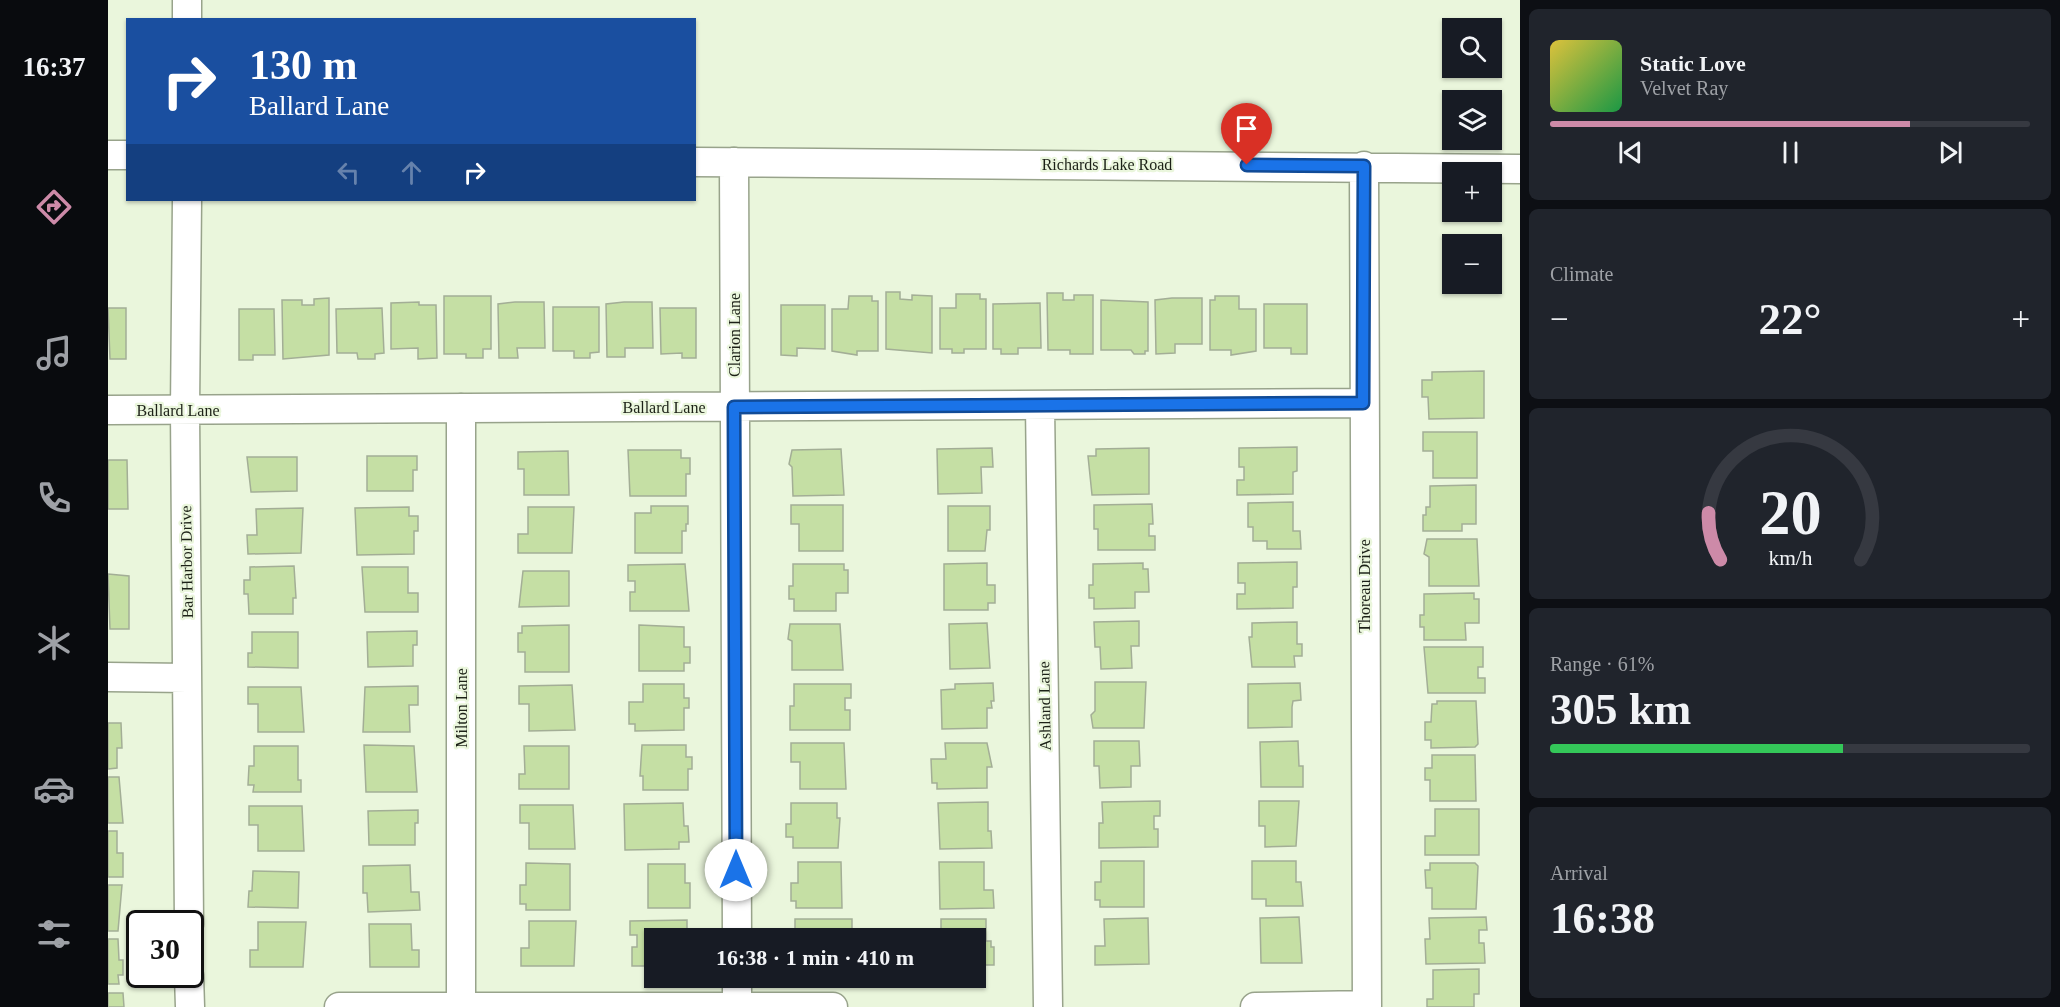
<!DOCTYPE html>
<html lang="en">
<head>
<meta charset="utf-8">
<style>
  :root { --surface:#171b24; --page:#20242c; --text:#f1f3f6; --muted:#9ea1a6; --line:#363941; --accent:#cd8aa8 }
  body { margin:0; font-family:Georgia,serif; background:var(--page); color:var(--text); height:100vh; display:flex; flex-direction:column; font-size:22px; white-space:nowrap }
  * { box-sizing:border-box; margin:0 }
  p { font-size:20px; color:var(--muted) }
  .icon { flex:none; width:33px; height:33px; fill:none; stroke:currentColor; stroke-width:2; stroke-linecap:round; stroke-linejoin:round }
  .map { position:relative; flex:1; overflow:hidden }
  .drawer { display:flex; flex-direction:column; gap:9px; padding:9px; background:#0d0f14; width:540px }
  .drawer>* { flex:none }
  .banner { position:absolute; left:18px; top:18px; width:570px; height:183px; border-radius:0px; box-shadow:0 2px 4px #0004; background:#1a4fa0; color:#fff; overflow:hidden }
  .fabs { position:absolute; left:1334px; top:18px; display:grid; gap:12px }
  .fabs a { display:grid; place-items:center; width:60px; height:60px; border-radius:0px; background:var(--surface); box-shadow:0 2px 4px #0004; font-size:30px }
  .speed { position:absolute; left:18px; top:910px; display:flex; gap:12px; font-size:30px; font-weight:700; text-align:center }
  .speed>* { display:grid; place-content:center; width:78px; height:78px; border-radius:50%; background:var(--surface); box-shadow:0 2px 4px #0004; line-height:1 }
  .speed .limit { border:3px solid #111; border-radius:9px; background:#fff; color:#111 }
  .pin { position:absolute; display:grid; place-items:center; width:51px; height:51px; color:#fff; margin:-62px -26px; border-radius:50% 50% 50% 0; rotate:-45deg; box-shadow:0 0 6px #0007 }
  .pin .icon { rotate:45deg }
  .me { position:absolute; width:66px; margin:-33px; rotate:0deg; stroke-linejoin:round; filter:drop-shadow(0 0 4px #0008) }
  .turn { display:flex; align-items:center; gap:21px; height:126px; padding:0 24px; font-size:27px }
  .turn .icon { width:78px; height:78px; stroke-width:2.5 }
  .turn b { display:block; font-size:42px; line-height:51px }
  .lanes { display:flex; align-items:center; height:57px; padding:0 24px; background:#0003; justify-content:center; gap:30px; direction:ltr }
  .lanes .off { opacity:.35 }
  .big { font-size:45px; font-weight:700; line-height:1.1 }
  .drawer .tile { flex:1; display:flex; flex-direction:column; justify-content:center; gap:9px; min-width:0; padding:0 21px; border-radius:9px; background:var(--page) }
  .drawer .dial { align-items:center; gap:0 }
  .dial svg { height:156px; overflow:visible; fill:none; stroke:var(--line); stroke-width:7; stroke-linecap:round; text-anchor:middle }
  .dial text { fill:var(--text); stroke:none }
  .song { display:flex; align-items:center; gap:18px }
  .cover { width:72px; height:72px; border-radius:9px; background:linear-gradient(135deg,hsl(50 70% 55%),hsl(140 70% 35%)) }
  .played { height:6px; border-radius:3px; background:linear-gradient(90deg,var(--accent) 75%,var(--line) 75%) }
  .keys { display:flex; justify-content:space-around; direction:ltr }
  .heat { display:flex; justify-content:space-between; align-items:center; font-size:33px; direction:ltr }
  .charge { height:9px; border-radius:4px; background:linear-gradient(90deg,#34c759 61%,var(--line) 0) }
  .trip { position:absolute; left:536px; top:928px; width:342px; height:60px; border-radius:0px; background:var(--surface); box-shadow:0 2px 4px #0004; font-weight:700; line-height:60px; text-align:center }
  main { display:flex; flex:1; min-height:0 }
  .dock { display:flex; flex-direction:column; width:108px; justify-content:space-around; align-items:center; background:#090b0e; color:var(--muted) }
  .dock .icon { width:42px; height:42px }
  .dock .active { color:var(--accent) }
  .dock b { font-size:27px; color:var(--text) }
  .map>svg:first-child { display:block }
</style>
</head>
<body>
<main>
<nav class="dock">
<b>16:37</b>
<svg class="icon active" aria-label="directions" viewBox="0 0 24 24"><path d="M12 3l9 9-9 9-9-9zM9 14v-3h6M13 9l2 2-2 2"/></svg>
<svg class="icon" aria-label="music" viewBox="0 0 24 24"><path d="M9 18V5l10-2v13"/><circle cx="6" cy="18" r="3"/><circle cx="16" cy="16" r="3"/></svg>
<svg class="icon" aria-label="phone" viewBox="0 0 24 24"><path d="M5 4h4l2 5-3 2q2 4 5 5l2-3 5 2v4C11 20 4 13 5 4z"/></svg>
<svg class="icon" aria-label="climate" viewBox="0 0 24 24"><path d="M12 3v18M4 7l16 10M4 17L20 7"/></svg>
<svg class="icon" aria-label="car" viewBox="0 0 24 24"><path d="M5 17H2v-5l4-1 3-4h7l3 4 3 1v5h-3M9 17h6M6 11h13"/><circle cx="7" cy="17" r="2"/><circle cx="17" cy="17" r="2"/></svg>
<svg class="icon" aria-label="filters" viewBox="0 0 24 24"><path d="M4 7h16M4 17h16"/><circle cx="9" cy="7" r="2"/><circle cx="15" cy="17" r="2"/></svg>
</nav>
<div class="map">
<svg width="1412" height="1007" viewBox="0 0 1412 1007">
  <rect width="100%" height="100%" fill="#eaf6dc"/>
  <!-- building -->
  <path fill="#c5dfa4" stroke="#a3ae96" stroke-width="1.5" d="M778,292h14v7l12,1v-5l20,1v57l-46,-4z
    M939,293h16v7h11v-5h19v59h-23v-4h-22z
    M848,294h24v5h6v50h-22v4h-12v-4h-12v-41h16z
    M336,296h47v53h-8v9h-17v-4h-22z
    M741,296h23v5h6v50h-21v4l-25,-4v-42h16z
    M1107,296h24v13h17v42l-25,4v-5h-21v-50h5z
    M221,298v57l-46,4 -1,-59h20v5h12v-6z
    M1064,298h30v46h-27v9l-19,1 -1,-54z
    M993,300l47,2v49h-3v3h-11l-3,-4h-30z
    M311,302v3h17l1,53 -19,1v-11l-27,1v-46z
    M407,302h29l1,46h-28l1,10h-19l-1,-54z
    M516,302h28l1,46h-28v9h-18l-1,-53z
    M932,303l1,45h-23v6h-17v-5h-8v-45z
    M1156,304h43v50h-16v-6h-27z
    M673,305h44v44l-28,-1v8l-16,-1z
    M445,307h46v45l-9,1v5h-16v-7h-21z
    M0,308h18v51h-16z
    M274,308l2,45 -9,1v5h-17l-1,-6h-20l-1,-44z
    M552,308h36v50h-14v-5l-21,1z
    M131,309h35l1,46h-22v5h-14z
    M1376,371v47l-55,1 -1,-22h-6v-17h10v-8z
    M1315,432h54v46h-44v-27h-10z
    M1189,447v24l-4,1v22l-56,1v-15h7v-13h-5v-19z
    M884,448l1,19h-12l1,26 -44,1 -1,-45z
    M1041,448v46l-57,1 -4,-39h8v-7z
    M733,449l3,46 -51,1 -1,-29 -3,-3 3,-14z
    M520,450h53v8h9v16h-4v22h-56z
    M460,451l1,44h-45v-26h-6v-17z
    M259,456h50v14h-4v21h-46z
    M139,457h50v34l-46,1z
    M0,460h19l1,49h-20z
    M1368,485v39h-14v7h-39v-16h3v-8h4v-21z
    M1185,502v29h7l1,18h-34v-8h-14v-14h-5v-24z
    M1044,504l1,20h-4v12h6v14h-57v-21h-4v-24z
    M683,505h52v46h-44v-27h-8z
    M543,506h37v18h-2v7h-4v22h-47v-40h16z
    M840,506h42v24h-3l-2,21h-37z
    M301,507v9h9v15h-4v23l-57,1 -2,-47z
    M420,507h46l-2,46h-54v-19h10z
    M195,508l-2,45 -53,1 -1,-19h10l-1,-26z
    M1319,539h50l2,47h-50v-29l-5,-3z
    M1189,562v25h-4v21l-56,1v-15h8v-11h-7v-20z
    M879,563v22h8v18h-7v7h-44v-46z
    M1035,563v6h5l1,23h-14v16l-41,1v-11h-5v-13h4v-21z
    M577,564l4,47h-59v-19h5v-11h-7v-16z
    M685,564h51v6h4v23h-12v18h-42v-12h-5v-13h4z
    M186,566l2,32h-3v16h-44l-1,-20h-4v-14h6v-13z
    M254,567h46v26h10v19h-53z
    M415,571h46v35l-50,1z
    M0,574l21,2v53h-19z
    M1366,593v6h5v24h-14l1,17h-42v-13h-4v-12h4v-21z
    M1031,621v25h-8l1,22 -31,1 -1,-22h-5l-1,-25z
    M1189,622v22h5v12h-8l1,11h-43l-3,-30h3v-14z
    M879,623l3,45 -40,1 -1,-45z
    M682,624h50l3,46h-51v-29l-4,-2z
    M461,625v47h-44v-20h-7v-19h4v-7z
    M531,625l45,2v20h6v16h-6v8h-45z
    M309,631v14h-4v21l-45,1 -1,-35z
    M144,632h46v36l-50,-1v-14h4z
    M1316,647h59v20h-5v11h7v15h-57z
    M987,682h51l-2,46h-51l-2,-13 4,-4z
    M885,683l1,18h-3l1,7h-5v20l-45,1 -1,-39 14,-1v-5z
    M1192,683l1,17 -8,1 -1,6v20l-44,1v-44z
    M535,684h41v14h5v10h-5v22l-49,1v-7h-6v-22h14z
    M686,684h57v14h-6v12h5v20h-60v-24h4z
    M464,685l3,45 -46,1v-27h-10v-18z
    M310,686v19h-9l1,27h-47l2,-45z
    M140,687h53l3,45h-46v-28h-10z
    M1329,701h39l2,43 -3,3 -44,1v-8h-6v-18h6l1,-18h5z
    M0,723h13l1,25h-5v20l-9,1z
    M986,741h45l1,25h-9v21l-31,1 -1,-22h-5z
    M1190,741l1,25h4v21h-42l-1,-45z
    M683,743h53l2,46h-46v-27h-9z
    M837,743h42l5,24h-5v21l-50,1v-6h-5l-1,-24h15z
    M256,745l50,1 3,46h-51z
    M534,745h44v12h6v12h-4v21h-45v-14h-3z
    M146,746h44v34h3v12h-48l1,-7h-6l1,-19h5z
    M416,746h45v43h-50v-15h6z
    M1324,755h43l1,46h-46v-21h-5v-12h7z
    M0,777h11l4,46h-15z
    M1052,801v15h-6v13h4v18l-59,1v-25h4l-1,-21z
    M1151,801h40l-3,45 -31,1v-21h-6z
    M880,802v29h3l1,17 -52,1 -2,-46z
    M575,803l1,23h4l1,16h-10v7l-54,1 -1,-46z
    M683,803h46v15h3l-2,30h-45v-11h-7v-13h5z
    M412,805h53l2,44h-46v-26h-9z
    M141,806h53l2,45h-46v-26h-9z
    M1327,809h44v46h-54v-19h10z
    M310,810v13h-3v22h-46l-1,-34z
    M0,831h9v22h6v24h-15z
    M993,861h43v46h-44v-7h-5v-18h6z
    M1144,861h44v21h5l2,24h-37v-7h-14z
    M690,862h43l1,46h-46v-7h-5v-18h7z
    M831,862h45v28h9l1,18 -54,1z
    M418,863l44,1v46h-44v-6h-6v-19h6z
    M1322,863h45l3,3 -2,43h-44v-21h-6l-1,-18h5z
    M540,864h37v19h5v25h-42z
    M302,865l1,27h8l1,18 -52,2 -1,-19h-4v-27z
    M145,871l46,1 -1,36 -50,-1 1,-16h3z
    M0,885h14l-4,46h-10z
    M1191,917l3,46h-41l-1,-45z
    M1378,917l1,13h-8v13h5l1,20 -59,1 -1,-25h5l-1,-21z
    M1040,918l1,46 -54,1v-19h10l-1,-27z
    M687,919h57v20h-57z
    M833,919h45v22h5v6h3v18h-19v-26h-34z
    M579,920v19h-33v27h-22v-19h5v-12h-7v-14z
    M421,921h47l-2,45h-53v-18h8z
    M150,922h48l-3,45h-53v-17h8z
    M261,924h42l1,26h7v17h-49z
    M0,939h10l1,21h4v15h-5l1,9h-11z
    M1371,969v25h-5v13h-47v-8h6v-29z
    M0,993h15l1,14h-16z"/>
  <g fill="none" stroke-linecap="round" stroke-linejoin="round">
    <!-- street casing -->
    <g stroke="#98a38b" stroke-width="31">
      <path id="street" d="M79,0v20
        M0,155h20
        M586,162l826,7
        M626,162l3,777
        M1256,166l3,841
        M79,200l-2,210 4,514
        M932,405l8,602
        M0,410l1255,-7
        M0,677l79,1
        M81,975l1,32
        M629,978v29
        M231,1007h494
        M353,1007v-599
        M1147,1007l112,-2"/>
    </g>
    <!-- street -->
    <use href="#street" stroke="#fff" stroke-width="28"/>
  </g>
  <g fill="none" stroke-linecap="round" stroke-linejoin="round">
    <!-- route casing -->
    <g stroke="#114b97" stroke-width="15">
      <path id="route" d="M628,870l-2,-463 629,-4 1,-237 -117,-1"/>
    </g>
    <!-- route -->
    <use href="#route" stroke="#1a73e8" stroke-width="10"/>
  </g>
  <g text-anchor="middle" stroke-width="4.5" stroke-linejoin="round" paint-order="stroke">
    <!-- street labels -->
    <g font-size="16" fill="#1c2117" stroke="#eaf6dc">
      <text x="999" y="170">Richards Lake Road</text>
      <text transform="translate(626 335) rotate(-90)" y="6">Clarion Lane</text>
      <text x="556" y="413">Ballard Lane</text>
      <text x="70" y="416">Ballard Lane</text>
      <text transform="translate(78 562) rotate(-91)" y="6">Bar Harbor Drive</text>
      <text transform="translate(1256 586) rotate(-90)" y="6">Thoreau Drive</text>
      <text transform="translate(936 706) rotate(-91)" y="6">Ashland Lane</text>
      <text transform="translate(353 708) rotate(-90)" y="6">Milton Lane</text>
    </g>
  </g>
</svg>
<div class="fabs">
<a><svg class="icon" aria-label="search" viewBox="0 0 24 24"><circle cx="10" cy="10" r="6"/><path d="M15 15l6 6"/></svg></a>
<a><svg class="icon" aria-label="layers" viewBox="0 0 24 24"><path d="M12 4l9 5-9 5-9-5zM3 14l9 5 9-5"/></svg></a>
<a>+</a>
<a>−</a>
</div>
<div class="speed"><div class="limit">30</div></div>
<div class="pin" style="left:1139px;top:165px;background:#d93025"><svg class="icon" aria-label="arrive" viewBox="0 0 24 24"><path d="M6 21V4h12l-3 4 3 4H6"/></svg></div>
<svg class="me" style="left:628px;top:870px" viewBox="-20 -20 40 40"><circle r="19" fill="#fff"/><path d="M0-13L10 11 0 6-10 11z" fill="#1a73e8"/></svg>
<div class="trip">16:38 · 1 min · 410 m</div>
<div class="banner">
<div class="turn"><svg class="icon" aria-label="right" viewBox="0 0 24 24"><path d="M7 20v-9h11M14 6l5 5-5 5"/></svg><div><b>130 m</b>Ballard Lane</div></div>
<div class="lanes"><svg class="icon off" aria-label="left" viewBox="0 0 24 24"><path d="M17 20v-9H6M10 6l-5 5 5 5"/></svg><svg class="icon off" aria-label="ahead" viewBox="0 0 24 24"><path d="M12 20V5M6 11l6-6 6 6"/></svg><svg class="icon" aria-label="right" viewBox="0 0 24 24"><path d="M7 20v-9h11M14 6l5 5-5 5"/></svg></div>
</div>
</div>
<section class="drawer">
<div class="tile">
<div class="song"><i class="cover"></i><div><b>Static Love</b><p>Velvet Ray</p></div></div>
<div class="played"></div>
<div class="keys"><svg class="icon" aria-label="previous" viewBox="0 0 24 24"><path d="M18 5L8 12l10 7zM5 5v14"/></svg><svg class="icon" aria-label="pause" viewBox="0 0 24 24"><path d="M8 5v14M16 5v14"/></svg><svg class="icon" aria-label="next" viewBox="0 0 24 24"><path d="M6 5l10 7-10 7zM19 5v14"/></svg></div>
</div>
<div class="tile"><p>Climate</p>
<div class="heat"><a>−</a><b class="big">22°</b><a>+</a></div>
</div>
<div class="tile dial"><svg viewBox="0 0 100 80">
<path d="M14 69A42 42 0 1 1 86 69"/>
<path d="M14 69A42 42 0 0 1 8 45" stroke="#cd8aa8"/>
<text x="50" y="56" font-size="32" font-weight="700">20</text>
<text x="50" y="72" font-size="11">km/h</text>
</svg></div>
<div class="tile"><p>Range · 61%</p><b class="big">305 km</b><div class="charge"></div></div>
<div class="tile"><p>Arrival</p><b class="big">16:38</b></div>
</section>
</main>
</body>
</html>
